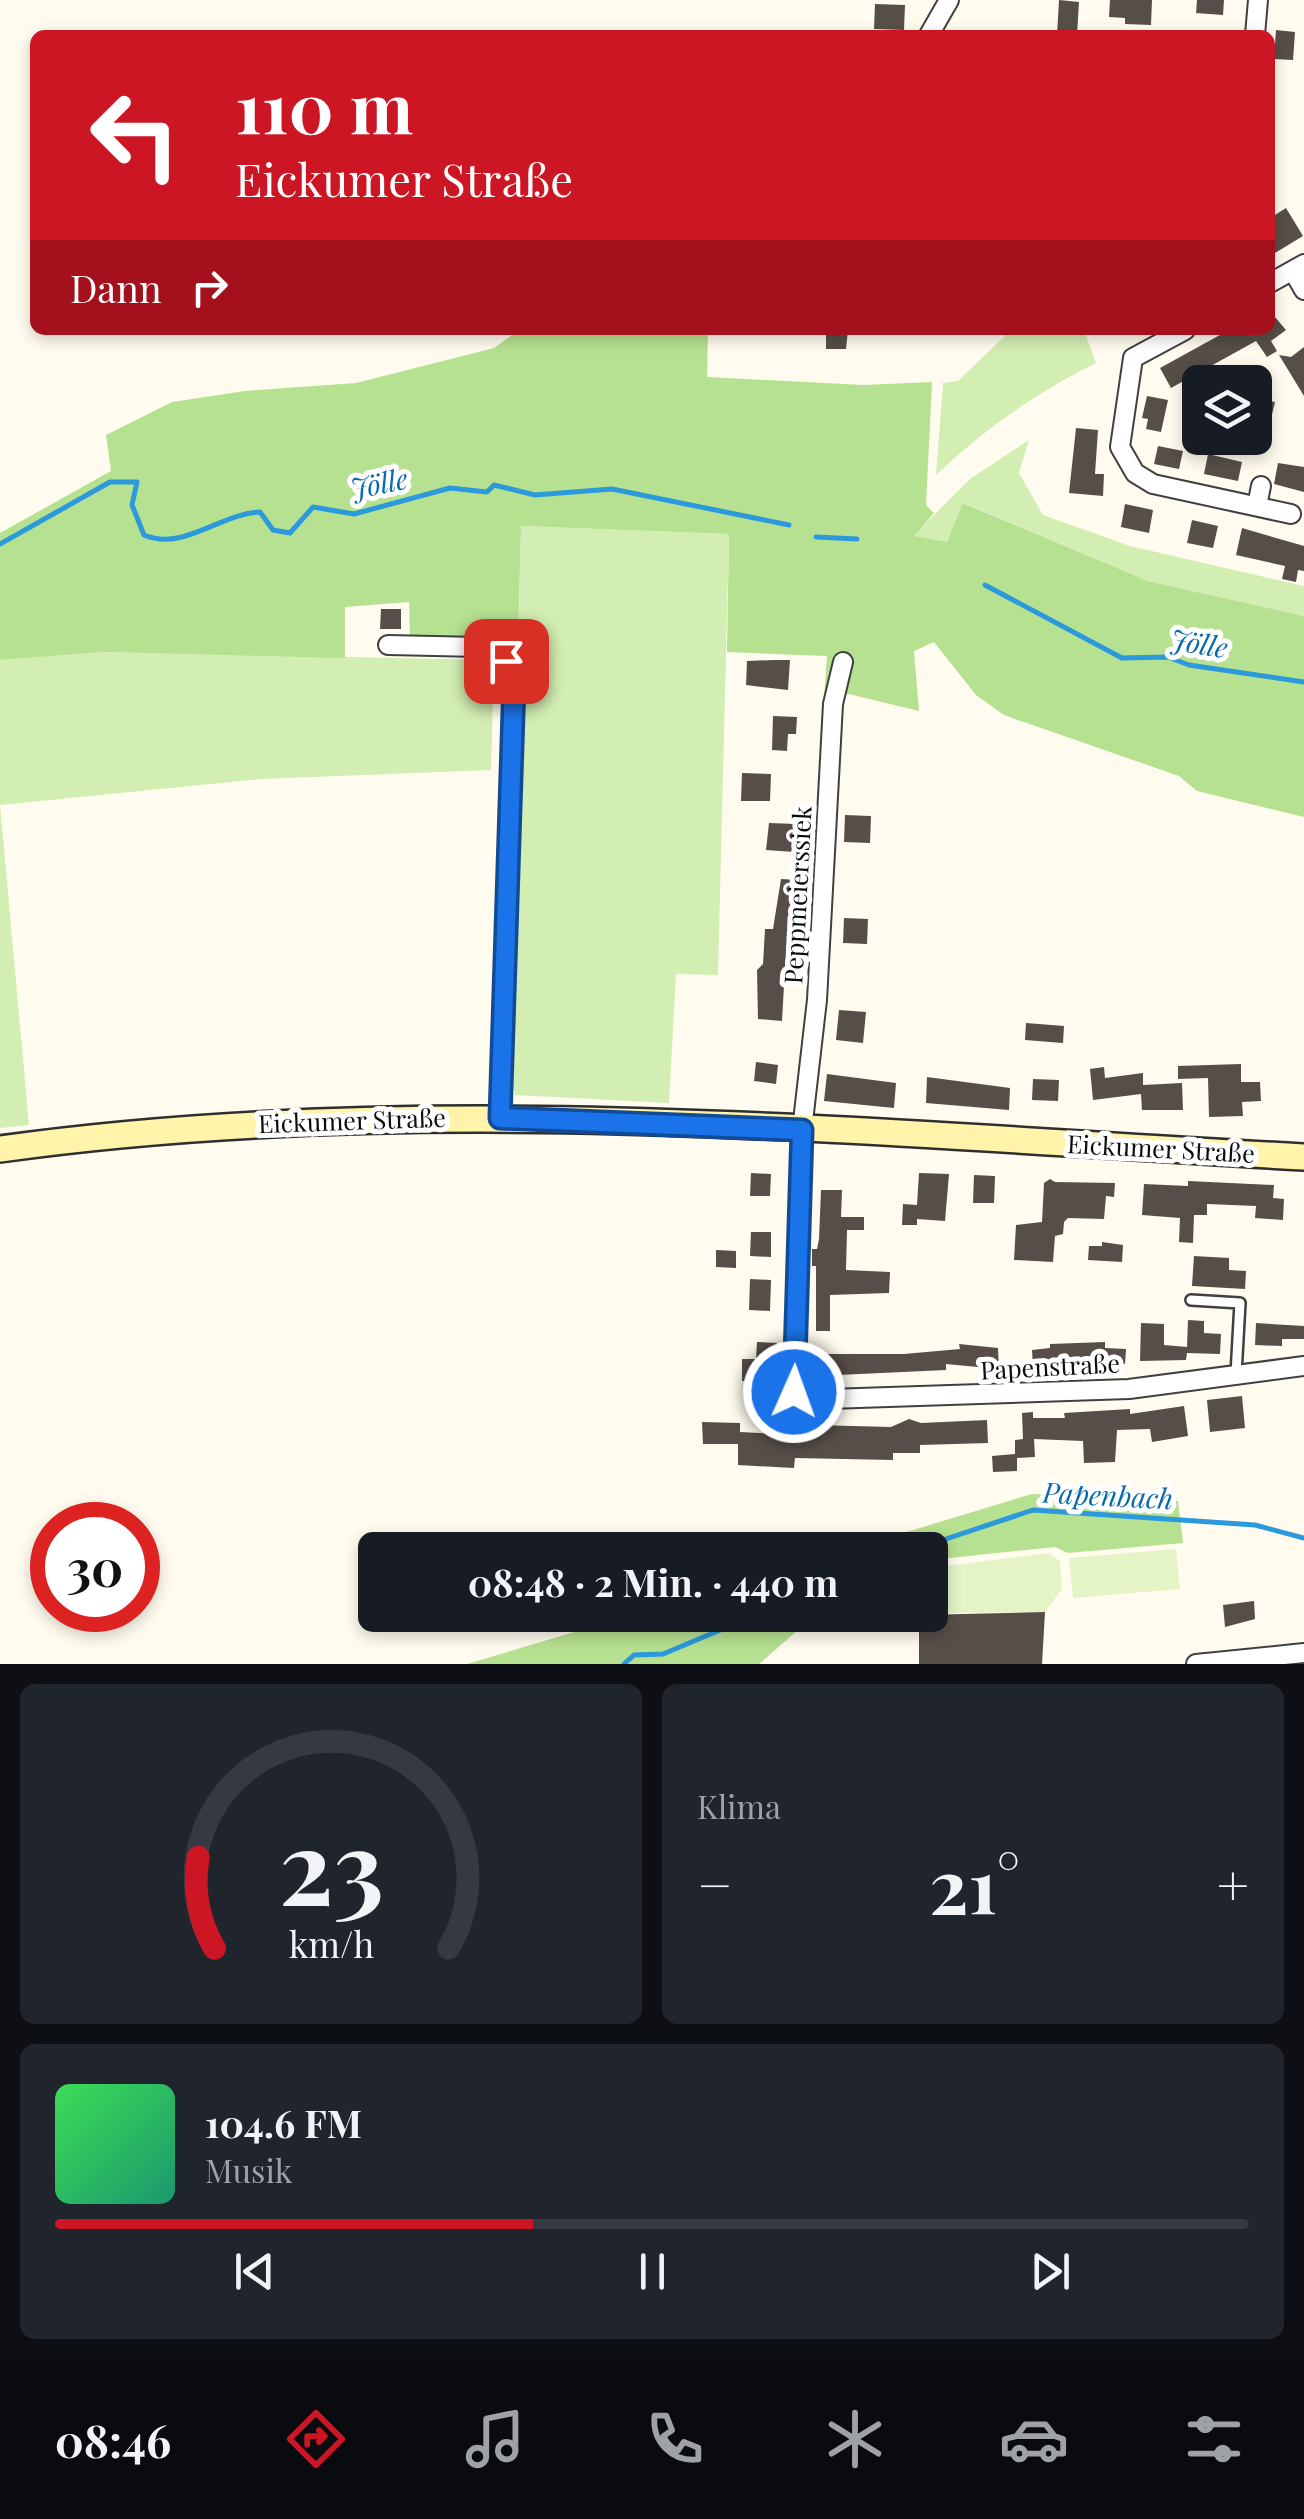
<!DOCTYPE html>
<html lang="de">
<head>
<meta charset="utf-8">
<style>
  :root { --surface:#171b24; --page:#20242c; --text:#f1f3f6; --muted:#9ea1a6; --line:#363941; --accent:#cd1623 }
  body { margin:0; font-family:"Playfair Display",serif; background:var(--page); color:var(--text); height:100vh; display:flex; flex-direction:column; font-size:38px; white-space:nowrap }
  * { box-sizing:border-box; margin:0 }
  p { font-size:32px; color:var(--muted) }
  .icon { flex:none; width:55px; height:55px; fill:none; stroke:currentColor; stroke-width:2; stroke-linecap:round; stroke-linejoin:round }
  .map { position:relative; height:1664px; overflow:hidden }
  .side { display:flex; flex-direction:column; gap:20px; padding:20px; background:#0d0f14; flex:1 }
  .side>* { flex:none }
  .top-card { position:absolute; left:30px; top:30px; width:1245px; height:305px; border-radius:15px; box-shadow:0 5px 15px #0003; background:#cd1623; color:#fff; overflow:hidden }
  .tools { position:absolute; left:1182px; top:365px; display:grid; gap:20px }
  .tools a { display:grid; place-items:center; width:90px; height:90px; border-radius:15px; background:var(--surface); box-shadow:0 5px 15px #0003; font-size:50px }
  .speed { position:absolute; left:30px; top:1502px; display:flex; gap:20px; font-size:50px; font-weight:700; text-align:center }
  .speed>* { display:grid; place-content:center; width:130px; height:130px; border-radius:50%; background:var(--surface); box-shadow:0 5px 15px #0003; line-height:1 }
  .speed .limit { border:15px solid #d22; background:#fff; color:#111 }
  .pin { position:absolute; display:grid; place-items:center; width:85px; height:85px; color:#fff; margin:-42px; border-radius:20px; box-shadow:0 5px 15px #0006 }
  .me { position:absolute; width:110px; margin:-55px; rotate:2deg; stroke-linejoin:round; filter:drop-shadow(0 0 8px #0008) }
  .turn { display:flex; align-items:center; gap:35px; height:210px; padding:0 40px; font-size:45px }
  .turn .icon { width:130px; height:130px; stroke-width:2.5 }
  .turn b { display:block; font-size:70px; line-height:85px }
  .then { display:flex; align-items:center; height:95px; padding:0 40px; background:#0003; gap:20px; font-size:38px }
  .big { font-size:75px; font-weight:700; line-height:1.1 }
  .side .widget { flex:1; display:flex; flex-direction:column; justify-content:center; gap:15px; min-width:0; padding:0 35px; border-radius:15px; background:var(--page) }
  .side .dial { align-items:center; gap:0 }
  .dial svg { height:260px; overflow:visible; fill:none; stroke:var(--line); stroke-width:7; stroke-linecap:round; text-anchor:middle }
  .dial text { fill:var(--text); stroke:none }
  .song { display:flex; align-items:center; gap:30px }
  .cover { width:120px; height:120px; border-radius:15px; background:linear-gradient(135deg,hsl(130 70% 55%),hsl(160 70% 35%)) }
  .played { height:10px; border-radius:5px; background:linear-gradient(90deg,var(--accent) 40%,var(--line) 40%) }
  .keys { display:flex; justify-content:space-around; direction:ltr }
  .heat { display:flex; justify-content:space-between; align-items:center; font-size:55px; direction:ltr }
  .side .tiles { flex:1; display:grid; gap:20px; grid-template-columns:1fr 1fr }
  .widget:last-child { grid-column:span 2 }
  .trip { position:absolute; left:358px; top:1532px; width:590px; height:100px; border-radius:15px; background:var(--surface); box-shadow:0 5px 15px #0003; font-weight:700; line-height:100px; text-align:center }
  .tabs { display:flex; height:160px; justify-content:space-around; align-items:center; background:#090b0e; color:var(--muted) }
  .tabs .icon { width:70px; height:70px }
  .tabs .current { color:var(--accent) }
  .tabs b { font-size:45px; color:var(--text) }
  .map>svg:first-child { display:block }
</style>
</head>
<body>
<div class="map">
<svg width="1304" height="1664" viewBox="0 0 1304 1664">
  <rect width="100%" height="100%" fill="#fffbee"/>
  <!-- green -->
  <path fill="#d3eeb3" d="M1011,330h73l12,33c-62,31 -110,65 -160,112l7,-92 15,-2z
    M1029,440l-10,33 24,42 87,31 174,40v30l-156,-35 -184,-78 -17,39 -34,-6 57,-57z
    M521,526l208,8 -11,441 -42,-1 -7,129 -154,-8 -6,-26z
    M105,652l389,8 -3,110 -230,9 -261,26 29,320 -29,3v-468z"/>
  <!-- forest -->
  <path fill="#b6e190" d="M519,330h189l-1,47 157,8 68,-3 -6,123 8,8 -20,23 33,6 16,-39 185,78 156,35v201l-107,-26 -18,-15 -175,-61 -28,-20 -42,-53 -20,9 5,60 -70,-17 -25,4 3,-42 -100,-4 2,-118 -208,-8 -3,117 -36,-6h-72l-1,-35 -64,5v51l-240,-6 -105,8v-127l111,-62 -5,-36 66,-33 73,-11 111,-8 138,-35z
    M1032,1494l146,7 5,42 -115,10 -13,-6 -125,13v-10h-83z
    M631,1615h184l-56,49h-292z"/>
  <!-- pitch -->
  <path fill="#e5f4c6" d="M1176,1549l4,40 -107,9 -4,-40z
    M1049,1553l11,8 2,28 -17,23 -115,1v-40l8,-6z"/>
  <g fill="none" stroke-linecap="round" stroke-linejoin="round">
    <!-- stream -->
    <path stroke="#2b99dc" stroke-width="5" d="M816,537l41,2
      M0,544l110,-62h27l-5,23 12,30c39,17 77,-22 116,-23l13,18 17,3 23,-26 41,7 96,-26 37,4 7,-7 41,10 77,-6 177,36
      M985,585l137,73 46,-1 21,8 115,17
      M913,1550l120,-40 222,15 49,13
      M624,1664l10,-9 29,-1 93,-39"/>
  </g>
  <!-- building -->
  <path fill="#574e49" d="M1059,0l20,2 -2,33h-20z
    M1110,0h42l-1,25 -26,-1v-6l-16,-1z
    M1197,0h27l-1,15 -27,-2z
    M875,4l30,1 -1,25 -30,-1z
    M1276,30l19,2 -2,28 -19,-1z
    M1286,208l17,28 -33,20v-38z
    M1270,311l16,19 -15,11 6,10 -10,6 -11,-16 -85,47 -11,-20 69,-38h41z
    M826,330h22l-2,19h-20z
    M1304,347v49l-25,-41 12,2z
    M1147,396l21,4 -7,32 -15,-3 2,-10 -6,-1z
    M1255,398l20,4 -5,21 -15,-4z
    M1076,428l22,2 -3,44h9l-1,22 -34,-3z
    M1158,446l25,5 -4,18 -25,-5z
    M1208,454l34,8 -4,19 -34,-7z
    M1278,463l26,4v25l-30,-8z
    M1125,504l28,6 -4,23 -28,-6z
    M1192,520l26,6 -5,22 -26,-5z
    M1242,528l62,18v25l-6,-1 -2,12 -14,-3 3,-13 -49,-11z
    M381,609h20v20h-21z
    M774,660h16l-2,30 -42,-5 1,-24z
    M773,716l24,1 -1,17h-8l-1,17 -15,-1z
    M742,773l29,1 -1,27h-29z
    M845,815l26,1 -1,27 -26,-1z
    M769,823l27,1 -2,28 -28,-2z
    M781,879l18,1 -1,36h-10l-6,105 -24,-2 -1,-49 6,-6 2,-35h8z
    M844,918l24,1 -1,25 -24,-1z
    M839,1010l27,2 -3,31 -27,-3z
    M1026,1023l38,3 -1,17 -38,-3z
    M756,1062l22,3 -2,19 -22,-3z
    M1241,1064v18h19l1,19 -19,1 1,14 -34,1 -1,-39 -30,1v-13z
    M1104,1067l1,11 38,-5v12l39,-2 1,27h-41l-1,-16 -48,6 -3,-31z
    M827,1074l69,9 -2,25 -70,-7z
    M927,1077l83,11 -1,22 -83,-7z
    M1033,1079l26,1 -1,21 -26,-1z
    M751,1173l20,1 -1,22h-20z
    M919,1173l30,1 -4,47 -28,-2v6h-15l1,-21 14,1z
    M974,1175l21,1 -1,27h-21z
    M1050,1179l5,3 60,1 -1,14 -8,-1 -2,23 -36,-1 -4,4 -1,12 -8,2 -2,26 -39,-2 2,-35 26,-3 2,-39z
    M1188,1181l86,4 -1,13 11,1 -1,21 -28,-2 1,-12 -49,-2v11h-13l-1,28 -14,-1 1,-24 -38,-3 2,-31 44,2z
    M821,1190h21l-1,27h23v13h-17l-1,40 44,2 -1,21 -59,2v36h-14v-65h-4v-17h5l2,-10z
    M751,1232h20v25l-21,-1z
    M1102,1242l21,3 -1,17 -34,-2 1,-14h13z
    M716,1250l20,1v17l-20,-1z
    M1194,1256l35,2v12l17,1 -1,18 -53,-3z
    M750,1279l21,1 -1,31 -21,-1z
    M1188,1320l16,1v12l17,1 -1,20 -33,-1 -1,7 -46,1 1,-38 23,1v21l23,2z
    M1256,1323l48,3v13h-22v7l-27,-1z
    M757,1342l20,1 -3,39 -32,-1v-22h14z
    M1105,1342v6l21,1 -1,15 -39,-1 -11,2 1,5 -15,1v-6l-28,1 -1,-16 18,-2v-4z
    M959,1344l39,4 1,21 -53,-5v6l-130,6v-22h88l56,-5z
    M1242,1396l3,32 -35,4 -3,-32z
    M1184,1406l4,30 -36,6 -2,-13 -33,1 -2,32 -31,1 -1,-22 -49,-2 1,18 -18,1v13l-24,1 -1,-16 23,-2v-14l8,-1 -1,-26 11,-1v6h32l-1,-5 66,-4v5z
    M909,1419l12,4 66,-3 1,23 -68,2v8h-27v7l-98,-2 -1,10 -56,-3v-21h-35l-1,-22 38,1v9l74,4v-11l77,2z
    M1254,1601l1,18 -30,8 -2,-22z
    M1045,1612l-3,52h-123v-49z"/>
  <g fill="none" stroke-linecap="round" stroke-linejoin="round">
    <!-- service casing -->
    <g stroke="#404040" stroke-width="14">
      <path id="service" d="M1191,1300l49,3 -4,71"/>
    </g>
    <!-- minor casing -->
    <g stroke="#404040" stroke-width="22">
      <path id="minor" d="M929,35l20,-35
        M1255,35l3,-35
        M1293,271l11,19
        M1270,283l34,-19
        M1185,330l-52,28 -13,89 15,26 18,11 138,30
        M1257,506l4,-20
        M388,645l92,2 26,14 8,21 -14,436
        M843,662l-10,42 -16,296 -15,130 -8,262 4,8 331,-11 175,-23
        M1196,1664l108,-11"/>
    </g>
    <!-- secondary casing -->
    <g stroke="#2f2f2f" stroke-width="30">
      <path id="secondary" d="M0,1149c432,-60 871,-15 1304,8"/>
    </g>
    <!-- service -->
    <use href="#service" stroke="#fff" stroke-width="9"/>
    <!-- minor -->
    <use href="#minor" stroke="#fff" stroke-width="18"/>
    <!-- secondary -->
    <use href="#secondary" stroke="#fff4a9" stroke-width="25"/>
  </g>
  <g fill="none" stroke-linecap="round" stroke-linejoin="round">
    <!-- route casing -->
    <g stroke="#114b97" stroke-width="25">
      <path id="route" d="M506,661l8,21 -14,436 302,12 -8,262"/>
    </g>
    <!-- route -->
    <use href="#route" stroke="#1a73e8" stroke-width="18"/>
  </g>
  <g text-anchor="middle" stroke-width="10" stroke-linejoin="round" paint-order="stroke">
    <!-- street labels -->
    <g font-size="25" fill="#0d0d0d" stroke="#fff">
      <text transform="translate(798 895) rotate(-87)" y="9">Peppmeierssiek</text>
      <text transform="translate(352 1121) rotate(-2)" y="9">Eickumer Straße</text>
      <text transform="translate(1161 1149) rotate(3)" y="9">Eickumer Straße</text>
      <text transform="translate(1050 1367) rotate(-3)" y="9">Papenstraße</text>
    </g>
    <!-- water labels -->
    <g font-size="28" font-style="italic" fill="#0969ad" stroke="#fff">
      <text transform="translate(379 484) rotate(-11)" y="10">Jölle</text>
      <text transform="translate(1199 644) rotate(9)" y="10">Jölle</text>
      <text transform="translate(1108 1496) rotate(3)" y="10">Papenbach</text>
    </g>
  </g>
</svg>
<div class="tools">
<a><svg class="icon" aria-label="layers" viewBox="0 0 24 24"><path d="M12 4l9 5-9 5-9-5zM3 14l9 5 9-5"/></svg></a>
</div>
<div class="speed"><div class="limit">30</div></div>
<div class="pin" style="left:506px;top:661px;background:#d93025"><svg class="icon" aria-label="arrive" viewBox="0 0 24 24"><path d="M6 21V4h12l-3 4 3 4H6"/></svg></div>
<svg class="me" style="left:794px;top:1392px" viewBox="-20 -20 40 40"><circle r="17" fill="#1a73e8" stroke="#fff" stroke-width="3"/><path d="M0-11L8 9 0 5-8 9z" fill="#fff"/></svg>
<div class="trip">08:48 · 2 Min. · 440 m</div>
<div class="top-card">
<div class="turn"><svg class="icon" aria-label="left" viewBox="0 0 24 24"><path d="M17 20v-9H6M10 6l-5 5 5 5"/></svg><div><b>110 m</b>Eickumer Straße</div></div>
<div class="then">Dann<svg class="icon" aria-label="right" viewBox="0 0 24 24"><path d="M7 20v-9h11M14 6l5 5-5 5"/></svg></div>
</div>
</div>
<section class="side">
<div class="tiles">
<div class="widget dial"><svg viewBox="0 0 100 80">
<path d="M14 69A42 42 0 1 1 86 69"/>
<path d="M14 69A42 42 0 0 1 9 41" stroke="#cd1623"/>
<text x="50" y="56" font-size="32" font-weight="700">23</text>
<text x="50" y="72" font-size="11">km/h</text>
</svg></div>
<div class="widget"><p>Klima</p>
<div class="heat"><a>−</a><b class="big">21°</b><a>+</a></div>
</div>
<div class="widget">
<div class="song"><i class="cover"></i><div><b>104.6 FM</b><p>Musik</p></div></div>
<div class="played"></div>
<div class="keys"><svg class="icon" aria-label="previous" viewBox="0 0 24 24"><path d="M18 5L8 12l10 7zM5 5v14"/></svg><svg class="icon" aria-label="pause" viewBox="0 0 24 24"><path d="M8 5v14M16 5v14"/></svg><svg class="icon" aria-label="next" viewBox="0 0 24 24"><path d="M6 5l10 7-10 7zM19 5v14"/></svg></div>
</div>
</div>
</section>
<nav class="tabs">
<b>08:46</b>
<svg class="icon current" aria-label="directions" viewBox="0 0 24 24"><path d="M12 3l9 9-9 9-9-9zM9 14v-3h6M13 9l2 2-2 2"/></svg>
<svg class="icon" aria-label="music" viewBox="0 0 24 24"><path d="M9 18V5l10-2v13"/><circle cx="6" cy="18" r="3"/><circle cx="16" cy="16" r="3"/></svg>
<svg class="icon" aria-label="phone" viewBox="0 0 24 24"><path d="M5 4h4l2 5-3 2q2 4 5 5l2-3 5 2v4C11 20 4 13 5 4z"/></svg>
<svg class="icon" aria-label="climate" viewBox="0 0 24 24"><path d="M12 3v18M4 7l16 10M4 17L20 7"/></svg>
<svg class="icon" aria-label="car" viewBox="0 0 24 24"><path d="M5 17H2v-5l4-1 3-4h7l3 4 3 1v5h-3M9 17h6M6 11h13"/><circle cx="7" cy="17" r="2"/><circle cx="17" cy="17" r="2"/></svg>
<svg class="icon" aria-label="filters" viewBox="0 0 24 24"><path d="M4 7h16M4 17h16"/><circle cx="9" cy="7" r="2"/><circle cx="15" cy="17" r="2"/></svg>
</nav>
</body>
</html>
